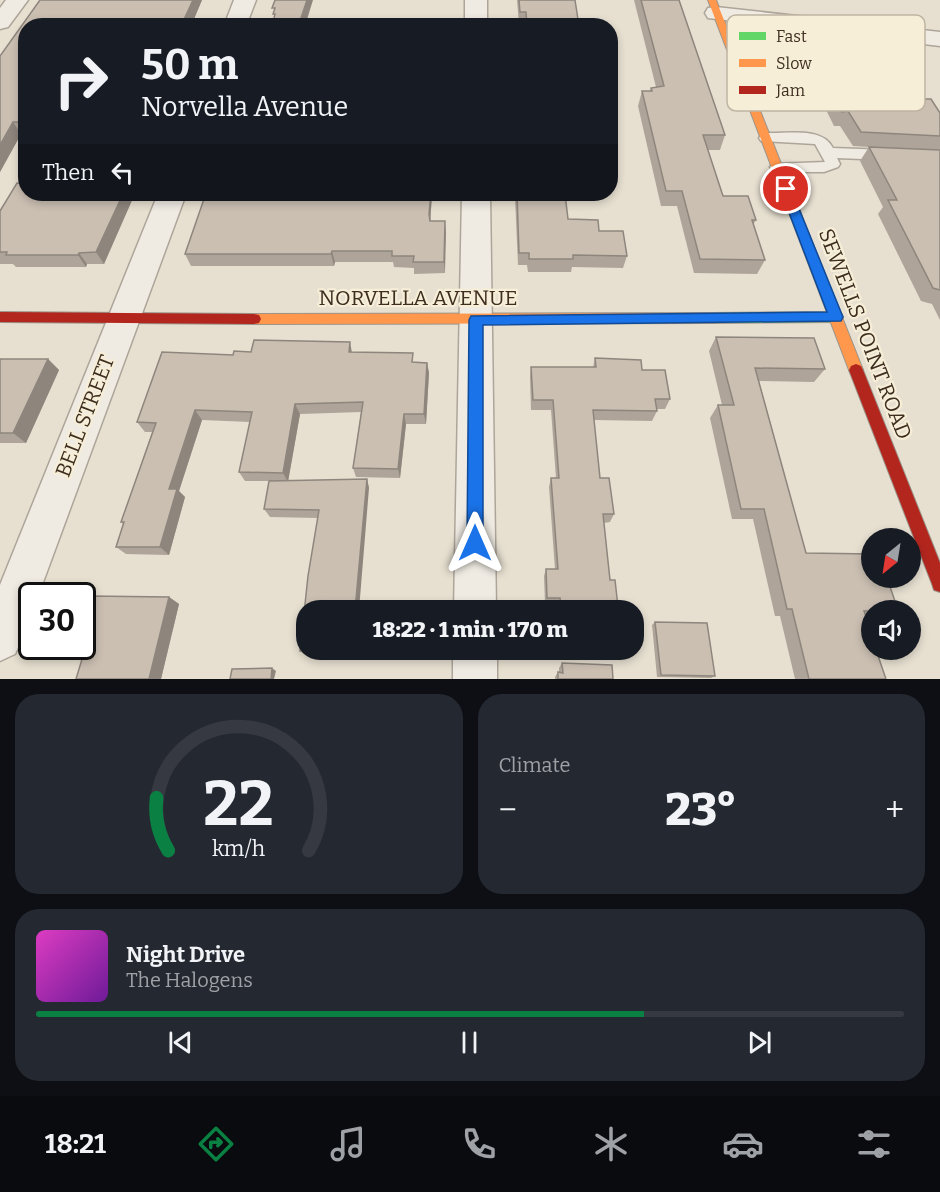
<!DOCTYPE html>
<html lang="en">
<head>
<meta charset="utf-8">
<style>
  :root { --surface:#171b24; --page:#242831; --text:#f1f3f6; --muted:#9ea1a6; --line:#363941; --accent:#0b8043 }
  body { margin:0; font-family:Bitter,serif; background:var(--page); color:var(--text); height:100vh; display:flex; flex-direction:column; font-size:22px; white-space:nowrap }
  * { box-sizing:border-box; margin:0 }
  p { font-size:20px; color:var(--muted) }
  .icon { flex:none; width:33px; height:33px; fill:none; stroke:currentColor; stroke-width:2; stroke-linecap:round; stroke-linejoin:round }
  .map { position:relative; height:679px; overflow:hidden }
  .details { display:flex; flex-direction:column; gap:15px; padding:15px; background:#0d0f14; flex:1 }
  .details>* { flex:none }
  .top-card { position:absolute; left:18px; top:18px; width:600px; height:183px; border-radius:24px; box-shadow:0 3px 9px #0003; background:#171b24; color:var(--text); overflow:hidden }
  .needle { width:39px; rotate:210deg }
  .fabs { position:absolute; left:861px; top:528px; display:grid; gap:12px }
  .fabs a { display:grid; place-items:center; width:60px; height:60px; border-radius:50%; background:var(--surface); box-shadow:0 3px 9px #0003; font-size:30px }
  .speed { position:absolute; left:18px; top:582px; display:flex; gap:12px; font-size:30px; font-weight:700; text-align:center }
  .speed>* { display:grid; place-content:center; width:78px; height:78px; border-radius:50%; background:var(--surface); box-shadow:0 3px 9px #0003; line-height:1 }
  .speed .limit { border:3px solid #111; border-radius:9px; background:#fff; color:#111 }
  .pin { position:absolute; display:grid; place-items:center; width:51px; height:51px; color:#fff; margin:-26px; border:3px solid #fff; border-radius:50%; box-shadow:0 2px 6px #0007 }
  .me { position:absolute; width:66px; margin:-33px; rotate:0deg; stroke-linejoin:round; filter:drop-shadow(0 0 4px #0008) }
  .turn { display:flex; align-items:center; gap:21px; height:126px; padding:0 24px; font-size:27px }
  .turn .icon { width:78px; height:78px; stroke-width:2.5 }
  .turn b { display:block; font-size:42px; line-height:51px }
  .then { display:flex; align-items:center; height:57px; padding:0 24px; background:#0003; gap:12px; font-size:22px }
  .big { font-size:45px; font-weight:800; line-height:1.1 }
  .details .tile { flex:1; display:flex; flex-direction:column; justify-content:center; gap:9px; min-width:0; padding:0 21px; border-radius:24px; background:var(--page) }
  .details .dial { align-items:center; gap:0 }
  .dial svg { height:156px; overflow:visible; fill:none; stroke:var(--line); stroke-width:7; stroke-linecap:round; text-anchor:middle }
  .dial text { fill:var(--text); stroke:none }
  .song { display:flex; align-items:center; gap:18px }
  .cover { width:72px; height:72px; border-radius:9px; background:linear-gradient(135deg,hsl(310 70% 55%),hsl(280 70% 35%)) }
  .played { height:6px; border-radius:3px; background:linear-gradient(90deg,var(--accent) 70%,var(--line) 70%) }
  .keys { display:flex; justify-content:space-around; direction:ltr }
  .heat { display:flex; justify-content:space-between; align-items:center; font-size:33px; direction:ltr }
  .details .tiles { flex:1; display:grid; gap:15px; grid-template-columns:1fr 1fr }
  .tile:last-child { grid-column:span 2 }
  .trip { position:absolute; left:296px; top:600px; width:348px; height:60px; border-radius:24px; background:var(--surface); box-shadow:0 3px 9px #0003; font-weight:800; line-height:60px; text-align:center }
  .tabs { display:flex; height:96px; justify-content:space-around; align-items:center; background:#090b0e; color:var(--muted) }
  .tabs .icon { width:42px; height:42px }
  .tabs .active { color:var(--accent) }
  .tabs b { font-size:27px; color:var(--text) }
  .map>svg:first-child { display:block }
</style>
</head>
<body>
<div class="map">
<svg width="940" height="679" viewBox="0 0 940 679">
  <rect width="100%" height="100%" fill="#e7e0d1"/>
  <g fill="none" stroke-linecap="round" stroke-linejoin="round">
    <!-- lane casing -->
    <g stroke="#ada599" stroke-width="3">
      <path id="lane" d="M766,133c21,1 56,-7 67,15l54,2 7,5 -7,5 -50,-2 3,6 -2,3 -14,5h-47l-5,-2 -2,-3 2,-3 53,-2 -10,-18 -54,-3 -2,-3 2,-3z"/>
    </g>
    <!-- street casing -->
    <g stroke="#ada599" stroke-width="3">
      <path id="street" d="M6,0h22l-20,27 -8,2v-21z
        M234,0h22l-10,26h-22z
        M465,0h22v26h-22z
        M716,7l224,25v14l-232,-28 -3,-5 3,-5z
        M158,194h28l-148,402h-6c0,21 -8,39 -17,58l-15,7v-76z
        M462,194h28l6,416h-42z
        M453,650h44v29h-44z"/>
    </g>
    <!-- fast casing -->
    <g stroke="#9c958a" stroke-width="2">
      <path id="fast" d="M836,312l5,1 2,4 -2,4 -5,1 -125,1 -5,-1 -2,-4 2,-4 5,-1z"/>
    </g>
    <!-- slow casing -->
    <g stroke="#9c958a" stroke-width="2">
      <path id="slow" d="M708,0h8l147,370 -2,4 -5,2 -5,-2 -2,-4z
        M711,313l5,1 2,4 -2,4 -5,1 -457,1 -5,-1 -2,-4 2,-4 5,-1z"/>
    </g>
    <!-- jam casing -->
    <g stroke="#9c958a" stroke-width="2">
      <path id="jam" d="M0,312l254,2 5,1 2,4 -2,4 -5,1 -254,-2z
        M856,364l5,2 2,4 77,193v29l-6,-2 -2,-6 -83,-214 2,-4z"/>
    </g>
    <!-- lane -->
    <use href="#lane" fill="#efebe3" fill-rule="evenodd"/>
    <!-- street -->
    <use href="#street" fill="#efebe3" fill-rule="evenodd"/>
    <!-- fast -->
    <use href="#fast" fill="#63d668" fill-rule="evenodd"/>
    <!-- slow -->
    <use href="#slow" fill="#ff974d" fill-rule="evenodd"/>
    <!-- jam -->
    <use href="#jam" fill="#b3261e" fill-rule="evenodd"/>
  </g>
  <!-- wall -->
  <path fill="#afa499" d="M40,0h162l-11,26h-165v108h-5l-21,38v-116z
    M517,0h58l4,26 -60,-1z
    M634,0h45l46,135 -5,15h-12l15,46 33,24 -3,5 12,35 -8,14 -63,-1 -17,-67h-16l-23,-100 4,-15h8l1,-3 5,-1z
    M807,34l40,24 52,41 41,14v207l-8,-16 -11,-3 -43,-87 5,-7 -23,-46 9,-14 -16,-1 -13,-20h-6l-33,-67 2,-4 -3,-7z
    M26,194h104l3,4 -29,66h-17l-1,3h-70l-3,-3h-13v-53z
    M432,194l-2,27h15v52l-31,1v-6l-20,-1 -1,-5h-58l-1,4h-143l-6,-12 31,-54z
    M513,194h52l3,25 31,12 28,25 -4,12 -51,-1 -1,5h-43l-1,-7h-9l-3,-68 -1,1z
    M716,337l109,32 -11,13 -55,-1 47,172 66,57v9h-5l19,60h-91l-15,-63h-5l-22,-97h-21l-22,-101 8,-13h4l-13,-54z
    M352,352l62,10 13,1 2,10 -3,51h-20l-6,54 -44,-1 -3,-9 8,-56 -61,2 -12,67 79,-2 2,9 -63,162h49v5h-50l-5,-4 18,-133 -48,-1 -6,-8 5,-28h-24l-6,-9 11,-50 -48,-2 -23,71 6,6 -16,58 -43,-1 -10,-7 7,-23 -2,-2 31,-90h-7l-8,-10 96,-67z
    M595,358l47,12 28,29 -5,10h-9l1,2 -5,10 -58,-1 6,58 14,36 -4,8 -6,1 6,57 8,27 -2,3h-58l-1,-6h-12l-1,-28 2,-7h9l-6,-82 2,-9h5l-5,-68h-20l-1,-33 1,-10h62z
    M0,359h48l11,11 -33,73h-26z
    M169,597l10,7 -18,75h-85l9,-29 -8,-4h5v-26z
    M655,622l60,54 -4,2 -54,-1 -5,-52z
    M562,663l51,16h-58v-2l3,-5h1v-4z"/>
  <!-- shaded-wall -->
  <path fill="#8e867d" d="M193,0h9l-11,26h-10z
    M307,0h6l-8,26 -5,-5z
    M13,122l8,12 -21,38v-27z
    M123,194h7l3,4 -29,66 -8,-12z
    M431,194h1l-2,32 -1,-12z
    M445,221l1,12 -1,40 -1,-11z
    M332,251l3,11 -1,4 -3,-12z
    M79,253l8,11 -1,3 -8,-12z
    M350,342l2,11 -3,-1z
    M48,359l11,11 -33,73 -13,-10z
    M427,363l2,10 -3,51 -2,-10z
    M295,404l5,10 -12,68 -5,-9z
    M195,410l7,10 -23,71 6,6 -16,58 -9,-8 9,-58z
    M404,414l2,10 -6,54 -2,-9z
    M367,479l2,9 -10,122h-4z
    M169,597l10,7 -18,75h-12z
    M351,650h4v5z
    M272,668l4,3 -2,8h-3z"/>
  <!-- building -->
  <path fill="#cbbfb2" stroke="#8e867d" stroke-width="1.5" d="M40,0h153l-12,26h-155v96h-13l-13,23v-89z
    M275,0h32l-7,21 30,1 -1,4h-57l3,-12h-2l2,-6h-3z
    M519,0h56l4,26h-52l-1,-14h-6z
    M641,0h38l46,135h-22l20,61h25l8,24h-4l13,40 -65,-1 -18,-68h-16l-24,-100h10l-1,-3 13,-2z
    M807,34l28,1 12,23h28l24,41h32l9,14v23l-79,-4 -13,-21 -6,1 -34,-67h4z
    M869,147l71,3v140l-7,-2 -45,-88h9z
    M17,183l9,1v10h97l-27,58 -17,1 -1,2h-72l1,-3h-7v-41z
    M219,194h212l-2,20 1,7h15l-1,41h-31l1,-6h-22v-5h-60l-1,3h-146l19,-55 12,1z
    M517,194h48l3,25 30,1 1,11h24l4,25 -54,-1v4h-44v-6h-10z
    M716,337l98,1 11,31 -70,-1 51,185 66,1v24h15l11,32 -34,1 8,23v16h4l10,29h-77l-17,-70h-5l-23,-100h-23l-23,-104h16z
    M254,340l96,2 -1,10 64,1 -1,9 15,1 -3,51h-20l-6,55 -45,-1 10,-66 -68,2 -12,69 -44,-1 13,-60 -57,-2 -26,79h8l-17,58h-44l8,-25h-3l35,-99 -19,-1 25,-70 71,3 1,-4 17,1z
    M595,358l46,2 1,10h23l5,29h-15l2,12 -64,-1 7,68h9l5,36h-11l7,66h5l3,27 -57,-1 -1,-8h-13l-1,-29h12l-7,-91h8l-6,-78h-20l-2,-33h65z
    M0,359h48l-35,74h-13z
    M367,479l-12,131h-49v40h45l-51,1 8,-75 11,-66 -55,-1 5,-28z
    M90,596l79,1 -20,82h-73l10,-33h-4v-26z
    M655,622l52,1 8,53 -54,-1z
    M562,663l50,2 1,14h-55v-7l5,1z
    M272,668l-1,11h-41l2,-10z"/>
  <!-- route -->
  <path fill="#1a73e8" stroke="#114b97" stroke-width="1.5" d="M786,185l5,4 52,128 -2,4 -358,4v218l-2,6 -6,3 -6,-3 -2,-6 2,-223 2,-4 356,-4 -47,-123z"/>
  <g text-anchor="middle" stroke-width="4.5" stroke-linejoin="round" paint-order="stroke">
    <!-- street labels -->
    <g font-size="21" fill="#3d2e20" stroke="#f7eed8">
      <text x="418" y="305">NORVELLA AVENUE</text>
      <text transform="translate(865 334) rotate(69)" y="7">SEWELLS POINT ROAD</text>
      <text transform="translate(85 416) rotate(-69)" y="7">BELL STREET</text>
    </g>
  </g>
  <!-- legend -->
  <rect x="727" y="15" width="198" height="96" rx="9" fill="#f7eed8" stroke="#bfb4a1" stroke-width="1.5"/>
  <rect x="739" y="32" width="27" height="8" fill="#63d668"/>
  <rect x="739" y="59" width="27" height="8" fill="#ff974d"/>
  <rect x="739" y="86" width="27" height="8" fill="#b3261e"/>
  <g font-size="16" fill="#3d2e20">
    <text x="776" y="42">Fast</text>
    <text x="776" y="69">Slow</text>
    <text x="776" y="96">Jam</text>
  </g>
</svg>
<div class="fabs">
<a><svg class="needle" viewBox="-14 -14 28 28"><path d="M0-13l5 13h-10z" fill="#e53935"/><path d="M0 13l5-13h-10z" fill="#9ea1a6"/></svg></a>
<a><svg class="icon" aria-label="sound" viewBox="0 0 24 24"><path d="M4 9h4l5-4v14l-5-4H4zM17 9q2 3 0 6"/></svg></a>
</div>
<div class="speed"><div class="limit">30</div></div>
<div class="pin" style="left:786px;top:189px;background:#d93025"><svg class="icon" aria-label="arrive" viewBox="0 0 24 24"><path d="M6 21V4h12l-3 4 3 4H6"/></svg></div>
<svg class="me" style="left:475px;top:543px" viewBox="-20 -20 40 40"><path d="M0-17L14 15 0 8-14 15z" fill="#1a73e8" stroke="#fff" stroke-width="4"/></svg>
<div class="trip">18:22 · 1 min · 170 m</div>
<div class="top-card">
<div class="turn"><svg class="icon" aria-label="right" viewBox="0 0 24 24"><path d="M7 20v-9h11M14 6l5 5-5 5"/></svg><div><b>50 m</b>Norvella Avenue</div></div>
<div class="then">Then<svg class="icon" aria-label="left" viewBox="0 0 24 24"><path d="M17 20v-9H6M10 6l-5 5 5 5"/></svg></div>
</div>
</div>
<section class="details">
<div class="tiles">
<div class="tile dial"><svg viewBox="0 0 100 80">
<path d="M14 69A42 42 0 1 1 86 69"/>
<path d="M14 69A42 42 0 0 1 8 42" stroke="#0b8043"/>
<text x="50" y="56" font-size="32" font-weight="700">22</text>
<text x="50" y="72" font-size="11">km/h</text>
</svg></div>
<div class="tile"><p>Climate</p>
<div class="heat"><a>−</a><b class="big">23°</b><a>+</a></div>
</div>
<div class="tile">
<div class="song"><i class="cover"></i><div><b>Night Drive</b><p>The Halogens</p></div></div>
<div class="played"></div>
<div class="keys"><svg class="icon" aria-label="previous" viewBox="0 0 24 24"><path d="M18 5L8 12l10 7zM5 5v14"/></svg><svg class="icon" aria-label="pause" viewBox="0 0 24 24"><path d="M8 5v14M16 5v14"/></svg><svg class="icon" aria-label="next" viewBox="0 0 24 24"><path d="M6 5l10 7-10 7zM19 5v14"/></svg></div>
</div>
</div>
</section>
<nav class="tabs">
<b>18:21</b>
<svg class="icon active" aria-label="directions" viewBox="0 0 24 24"><path d="M12 3l9 9-9 9-9-9zM9 14v-3h6M13 9l2 2-2 2"/></svg>
<svg class="icon" aria-label="music" viewBox="0 0 24 24"><path d="M9 18V5l10-2v13"/><circle cx="6" cy="18" r="3"/><circle cx="16" cy="16" r="3"/></svg>
<svg class="icon" aria-label="phone" viewBox="0 0 24 24"><path d="M5 4h4l2 5-3 2q2 4 5 5l2-3 5 2v4C11 20 4 13 5 4z"/></svg>
<svg class="icon" aria-label="climate" viewBox="0 0 24 24"><path d="M12 3v18M4 7l16 10M4 17L20 7"/></svg>
<svg class="icon" aria-label="car" viewBox="0 0 24 24"><path d="M5 17H2v-5l4-1 3-4h7l3 4 3 1v5h-3M9 17h6M6 11h13"/><circle cx="7" cy="17" r="2"/><circle cx="17" cy="17" r="2"/></svg>
<svg class="icon" aria-label="filters" viewBox="0 0 24 24"><path d="M4 7h16M4 17h16"/><circle cx="9" cy="7" r="2"/><circle cx="15" cy="17" r="2"/></svg>
</nav>
</body>
</html>
